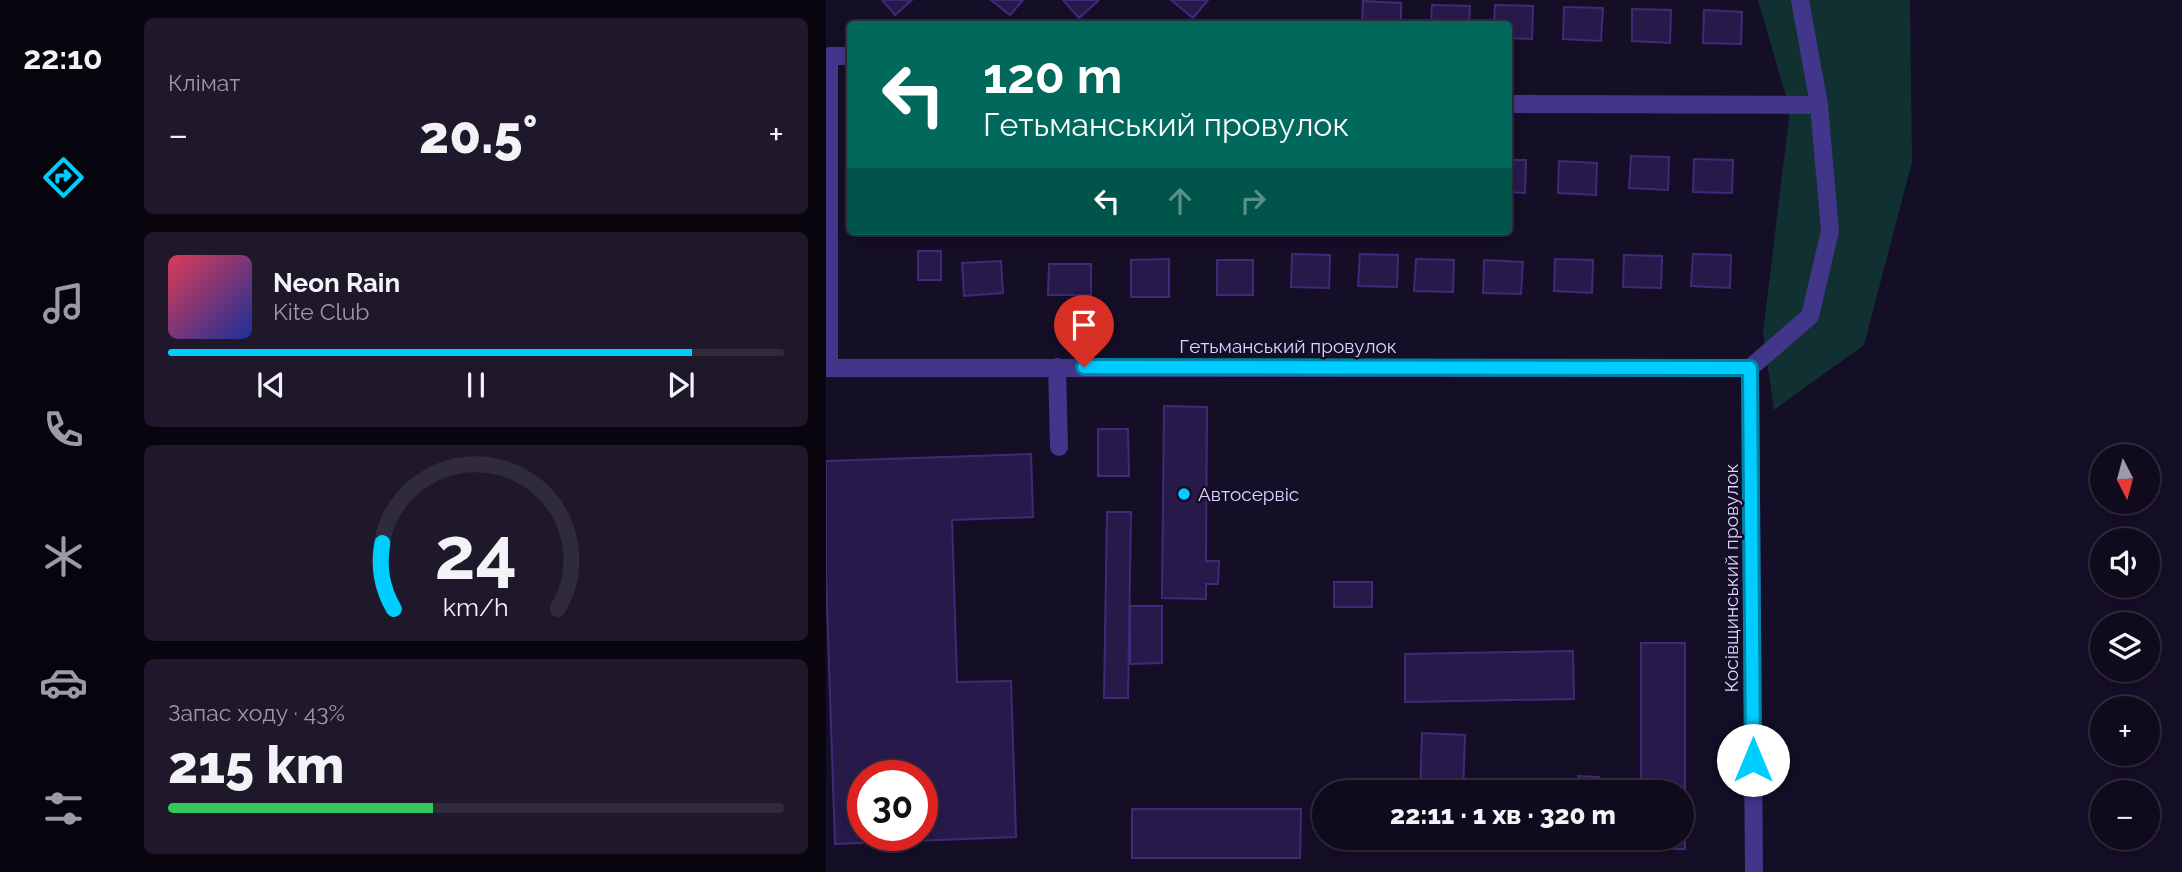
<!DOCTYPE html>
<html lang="uk">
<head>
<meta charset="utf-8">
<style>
  :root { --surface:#100a1d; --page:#1e182a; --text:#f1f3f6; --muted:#9c9aa4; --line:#302b3b; --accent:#00cdff }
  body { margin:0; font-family:Raleway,sans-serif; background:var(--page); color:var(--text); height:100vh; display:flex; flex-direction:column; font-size:26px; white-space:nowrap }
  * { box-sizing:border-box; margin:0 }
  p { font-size:23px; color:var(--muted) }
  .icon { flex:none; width:38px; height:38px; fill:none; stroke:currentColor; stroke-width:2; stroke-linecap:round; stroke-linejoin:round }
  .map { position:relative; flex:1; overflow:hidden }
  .drawer { display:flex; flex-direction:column; gap:18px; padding:18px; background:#090610; width:700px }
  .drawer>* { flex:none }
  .banner { position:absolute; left:21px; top:21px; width:665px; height:214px; border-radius:7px; box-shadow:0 4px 10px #0003,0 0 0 2px var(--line); background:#00695c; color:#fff; overflow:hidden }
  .needle { width:46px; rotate:174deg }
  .fabs { position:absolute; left:1264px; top:444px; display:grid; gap:14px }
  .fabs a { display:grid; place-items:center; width:70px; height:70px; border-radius:50%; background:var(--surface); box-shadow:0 4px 10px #0003,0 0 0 2px var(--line); font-size:35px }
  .speed { position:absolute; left:21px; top:760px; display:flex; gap:14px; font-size:35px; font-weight:700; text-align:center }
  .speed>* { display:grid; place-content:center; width:91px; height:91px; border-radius:50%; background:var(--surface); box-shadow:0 4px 10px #0003,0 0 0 2px var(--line); line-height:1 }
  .speed .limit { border:10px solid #d22; background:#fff; color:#111 }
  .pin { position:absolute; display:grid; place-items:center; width:60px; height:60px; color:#fff; margin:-72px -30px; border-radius:50% 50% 50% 0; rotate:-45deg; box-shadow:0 0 7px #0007 }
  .pin .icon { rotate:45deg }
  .me { position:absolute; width:77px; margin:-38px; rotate:0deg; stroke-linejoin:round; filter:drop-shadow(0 0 5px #0008) }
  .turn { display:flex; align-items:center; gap:24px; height:147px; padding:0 21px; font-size:32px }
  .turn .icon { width:91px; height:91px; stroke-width:2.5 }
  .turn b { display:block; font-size:49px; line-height:60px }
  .lanes { display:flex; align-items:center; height:66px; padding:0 21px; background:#0003; justify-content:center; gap:35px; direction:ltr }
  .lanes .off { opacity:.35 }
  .big { font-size:52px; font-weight:800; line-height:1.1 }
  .drawer .tile { flex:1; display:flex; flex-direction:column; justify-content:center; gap:10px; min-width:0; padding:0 24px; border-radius:10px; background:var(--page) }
  .drawer .dial { align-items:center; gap:0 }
  .dial svg { height:182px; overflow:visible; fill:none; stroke:var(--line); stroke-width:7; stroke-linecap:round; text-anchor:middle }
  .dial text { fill:var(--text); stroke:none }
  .song { display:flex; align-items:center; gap:21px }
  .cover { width:84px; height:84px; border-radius:10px; background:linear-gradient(135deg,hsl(350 70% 55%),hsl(230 70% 35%)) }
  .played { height:7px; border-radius:4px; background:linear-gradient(90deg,var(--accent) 85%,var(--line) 85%) }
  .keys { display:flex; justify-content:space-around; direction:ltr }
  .heat { display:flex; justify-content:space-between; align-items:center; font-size:38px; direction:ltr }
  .charge { height:10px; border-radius:5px; background:linear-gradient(90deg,#34c759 43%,var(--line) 0) }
  .trip { position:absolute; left:486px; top:780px; width:382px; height:70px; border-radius:35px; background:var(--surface); box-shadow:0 4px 10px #0003,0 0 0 2px var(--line); font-weight:800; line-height:70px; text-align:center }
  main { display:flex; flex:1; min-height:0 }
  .dock { display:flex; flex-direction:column; width:126px; justify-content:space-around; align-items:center; background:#06040c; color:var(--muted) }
  .dock .icon { width:49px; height:49px }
  .dock .selected { color:var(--accent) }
  .dock b { font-size:32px; color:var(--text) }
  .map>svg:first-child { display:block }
</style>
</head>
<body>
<main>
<nav class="dock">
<b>22:10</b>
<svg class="icon selected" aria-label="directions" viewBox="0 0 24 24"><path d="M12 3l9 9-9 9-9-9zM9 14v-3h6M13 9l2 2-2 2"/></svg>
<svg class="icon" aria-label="music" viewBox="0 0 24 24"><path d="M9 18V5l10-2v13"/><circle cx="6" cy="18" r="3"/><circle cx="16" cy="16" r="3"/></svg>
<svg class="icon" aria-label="phone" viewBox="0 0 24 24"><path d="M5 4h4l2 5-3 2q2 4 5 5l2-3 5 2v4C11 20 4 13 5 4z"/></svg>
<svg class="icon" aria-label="climate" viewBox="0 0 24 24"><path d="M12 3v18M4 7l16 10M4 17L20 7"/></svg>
<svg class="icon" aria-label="car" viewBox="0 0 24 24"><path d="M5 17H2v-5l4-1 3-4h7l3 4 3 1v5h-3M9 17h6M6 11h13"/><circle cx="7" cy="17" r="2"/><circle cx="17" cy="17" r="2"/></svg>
<svg class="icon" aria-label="filters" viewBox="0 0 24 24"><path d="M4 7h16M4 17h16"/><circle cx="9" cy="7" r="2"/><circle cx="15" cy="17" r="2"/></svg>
</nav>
<section class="drawer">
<div class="tile"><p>Клімат</p>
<div class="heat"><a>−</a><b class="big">20.5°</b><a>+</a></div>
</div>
<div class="tile">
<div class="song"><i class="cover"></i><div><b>Neon Rain</b><p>Kite Club</p></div></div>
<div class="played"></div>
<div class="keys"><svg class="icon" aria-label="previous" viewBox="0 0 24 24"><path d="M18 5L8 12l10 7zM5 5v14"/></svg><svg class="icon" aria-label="pause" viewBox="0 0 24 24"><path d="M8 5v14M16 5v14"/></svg><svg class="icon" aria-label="next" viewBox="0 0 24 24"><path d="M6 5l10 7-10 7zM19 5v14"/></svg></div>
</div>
<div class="tile dial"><svg viewBox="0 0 100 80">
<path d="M14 69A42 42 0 1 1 86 69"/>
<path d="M14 69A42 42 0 0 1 9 40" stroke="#00cdff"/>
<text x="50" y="56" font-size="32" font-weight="700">24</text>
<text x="50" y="72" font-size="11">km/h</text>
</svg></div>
<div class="tile"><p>Запас ходу · 43%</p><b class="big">215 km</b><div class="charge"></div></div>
</section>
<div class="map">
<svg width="1356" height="872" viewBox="0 0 1356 872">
  <rect width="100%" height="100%" fill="#150e27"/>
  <!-- green -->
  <path fill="#113032" d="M932,0h152l2,162 -48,183 -90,65 -11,-78 27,-222z"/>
  <!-- building -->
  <path fill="#271949" stroke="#402a77" stroke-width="2" fill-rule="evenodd" d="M56,0h30l-17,15z
    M165,0h32l-13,15z
    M237,0h36l-20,18z
    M345,0h37l-15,18z
    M537,1l38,2v21h-39z
    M606,5l38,1 -1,18h-38z
    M669,5l38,1 -1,33 -24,-1v-14h-14z
    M738,7l39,1 -2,33 -38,-2z
    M806,9l39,1 -1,33 -38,-2z
    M878,10l38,2 -1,32 -38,-1z
    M805,156l38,1 -1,33 -39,-2z
    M868,159l39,1 -1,33 -39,-1z
    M682,160h18l-1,33 -17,-1z
    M733,161l38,2 -1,32 -38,-2z
    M92,251h23v29h-23z
    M466,254l38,1 -1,33 -38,-1z
    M534,254l38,1 -1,32 -39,-1z
    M867,254l38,1 -1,33 -39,-2z
    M798,255l38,1 -1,32 -38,-1z
    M343,259v38h-38v-37z
    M590,259l38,1 -1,32 -39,-1z
    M729,259l38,1 -1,33 -38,-2z
    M391,260h36v35h-36z
    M658,260l39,2 -2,32 -38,-1z
    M175,261l2,32 -39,3 -2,-33z
    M223,264h42v31h-43z
    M338,406l43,1 -1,154h13l-1,23h-12v15l-44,-1z
    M272,429h30l1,47h-31z
    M205,454l2,63 -81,3 5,162 54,-1 5,156 -181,7 -9,-269v-114zM37,775h59v60h-59z
    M281,512h24l-3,186h-24z
    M508,582h38v25h-38z
    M304,606h32v57l-32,1z
    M815,643h44v206h-45v-11h42v-45h-41z
    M747,651l1,48 -169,3v-48z
    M596,733l43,2 -2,58h-43z
    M752,776l21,1v16h-21z
    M306,809h169l-1,49h-168z
    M592,838h179v8z"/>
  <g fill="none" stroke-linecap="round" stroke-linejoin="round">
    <!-- minor -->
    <path stroke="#413689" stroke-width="18" d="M682,104l311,1
      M231,367l2,80
      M0,368h924
      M3,368v-312h21
      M924,368l4,504
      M924,368l60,-52 20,-85 -11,-126 -19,-105"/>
  </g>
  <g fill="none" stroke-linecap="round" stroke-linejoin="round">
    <!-- route casing -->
    <g stroke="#0085a6" stroke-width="18">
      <path id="route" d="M258,367l666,1 3,392"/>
    </g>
    <!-- route -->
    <use href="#route" stroke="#00cdff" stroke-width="12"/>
  </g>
  <!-- markers -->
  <circle fill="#00cdff" stroke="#150e27" stroke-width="2.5" cx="358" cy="494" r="7"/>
  <g text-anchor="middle" stroke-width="5" stroke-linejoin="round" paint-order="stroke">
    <!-- street labels -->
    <g font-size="19" fill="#ddd4ff" stroke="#150e27">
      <text x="462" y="353">Гетьманський провулок</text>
      <text transform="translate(905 578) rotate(-90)" y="7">Косівщинський провулок</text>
    </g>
    <!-- poi labels -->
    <g font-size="19" fill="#ddd4ff" stroke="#150e27" text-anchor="start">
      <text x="372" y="501">Автосервіс</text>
    </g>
  </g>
</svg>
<div class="fabs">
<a><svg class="needle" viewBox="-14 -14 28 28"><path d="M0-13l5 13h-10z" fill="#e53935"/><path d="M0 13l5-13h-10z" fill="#9c9aa4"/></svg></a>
<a><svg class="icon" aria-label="sound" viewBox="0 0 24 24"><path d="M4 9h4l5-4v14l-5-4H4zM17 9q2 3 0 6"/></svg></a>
<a><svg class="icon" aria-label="layers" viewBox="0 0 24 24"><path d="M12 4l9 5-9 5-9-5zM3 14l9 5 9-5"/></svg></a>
<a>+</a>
<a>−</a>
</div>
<div class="speed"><div class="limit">30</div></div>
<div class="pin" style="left:258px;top:367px;background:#d93025"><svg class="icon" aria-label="arrive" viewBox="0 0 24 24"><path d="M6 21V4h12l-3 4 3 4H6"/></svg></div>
<svg class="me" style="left:927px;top:760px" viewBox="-20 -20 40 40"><circle r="19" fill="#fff"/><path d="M0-13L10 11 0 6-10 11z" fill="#00cdff"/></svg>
<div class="trip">22:11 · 1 хв · 320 m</div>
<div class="banner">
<div class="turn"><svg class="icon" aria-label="left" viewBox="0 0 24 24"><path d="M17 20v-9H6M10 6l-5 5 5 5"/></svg><div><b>120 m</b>Гетьманський провулок</div></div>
<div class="lanes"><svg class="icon" aria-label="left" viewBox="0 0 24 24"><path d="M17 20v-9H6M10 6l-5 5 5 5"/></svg><svg class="icon off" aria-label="ahead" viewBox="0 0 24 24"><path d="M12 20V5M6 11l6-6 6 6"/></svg><svg class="icon off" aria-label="right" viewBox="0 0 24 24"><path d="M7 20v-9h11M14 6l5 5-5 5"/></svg></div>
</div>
</div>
</main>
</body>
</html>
